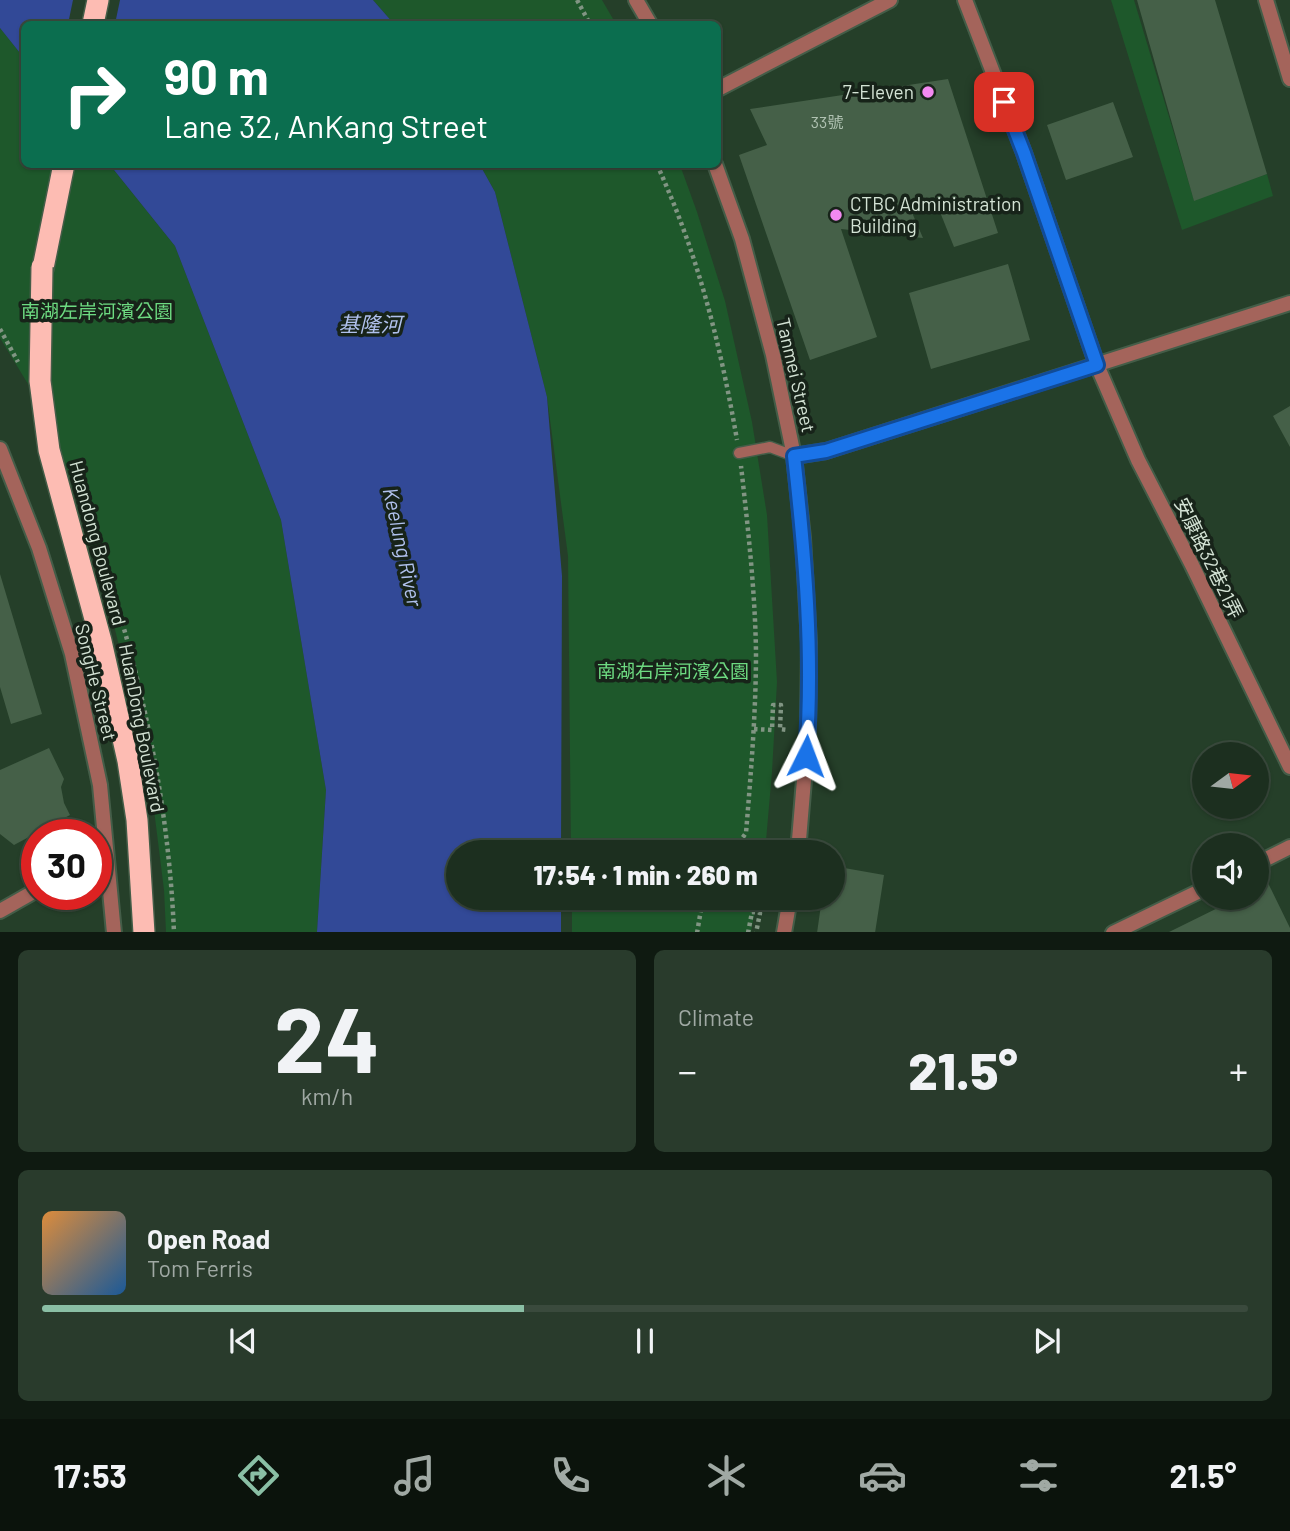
<!DOCTYPE html>
<html lang="en">
<head>
<meta charset="utf-8">
<style>
  :root { --surface:#1c2f1f; --page:#293b2c; --text:#f1f3f6; --muted:#a0a9a4; --line:#3a4a3d; --accent:#8abfa5 }
  body { margin:0; font-family:Barlow,"Noto Sans TC",sans-serif; background:var(--page); color:var(--text); height:100vh; display:flex; flex-direction:column; font-size:26px; white-space:nowrap }
  * { box-sizing:border-box; margin:0 }
  p { font-size:23px; color:var(--muted) }
  .icon { flex:none; width:38px; height:38px; fill:none; stroke:currentColor; stroke-width:2; stroke-linecap:round; stroke-linejoin:round }
  .map { position:relative; height:932px; overflow:hidden }
  .panel { display:flex; flex-direction:column; gap:18px; padding:18px; background:#0f1a11; flex:1 }
  .panel>* { flex:none }
  .top-card { position:absolute; left:21px; top:21px; width:700px; height:147px; border-radius:10px; box-shadow:0 2px 5px #0004,0 0 0 2px var(--line); background:#0b6e4f; color:#fff; overflow:hidden }
  .needle { width:46px; rotate:75deg }
  .controls { position:absolute; left:1192px; top:742px; display:grid; gap:14px }
  .controls a { display:grid; place-items:center; width:77px; height:77px; border-radius:50%; background:var(--surface); box-shadow:0 2px 5px #0004,0 0 0 2px var(--line); font-size:35px }
  .speed { position:absolute; left:21px; top:819px; display:flex; gap:14px; font-size:35px; font-weight:700; text-align:center }
  .speed>* { display:grid; place-content:center; width:91px; height:91px; border-radius:50%; background:var(--surface); box-shadow:0 2px 5px #0004,0 0 0 2px var(--line); line-height:1 }
  .speed .limit { border:10px solid #d22; background:#fff; color:#111 }
  .pin { position:absolute; display:grid; place-items:center; width:60px; height:60px; color:#fff; margin:-30px; border-radius:14px; box-shadow:0 4px 10px #0006 }
  .me { position:absolute; width:77px; margin:-38px; rotate:3deg; stroke-linejoin:round; filter:drop-shadow(0 0 5px #0008) }
  .turn { display:flex; align-items:center; gap:24px; height:147px; padding:0 28px; font-size:32px }
  .turn .icon { width:91px; height:91px; stroke-width:2.5 }
  .turn b { display:block; font-size:49px; line-height:60px }
  .big { font-size:52px; font-weight:800; line-height:1.1 }
  .panel .widget { flex:1; display:flex; flex-direction:column; justify-content:center; gap:10px; min-width:0; padding:0 24px; border-radius:10px; background:var(--page) }
  .panel .dial { align-items:center; gap:0 }
  .dial b { font-size:91px; line-height:1 }
  .song { display:flex; align-items:center; gap:21px }
  .cover { width:84px; height:84px; border-radius:10px; background:linear-gradient(135deg,hsl(30 70% 55%),hsl(210 70% 35%)) }
  .played { height:7px; border-radius:4px; background:linear-gradient(90deg,var(--accent) 40%,var(--line) 40%) }
  .keys { display:flex; justify-content:space-around; direction:ltr }
  .heat { display:flex; justify-content:space-between; align-items:center; font-size:38px; direction:ltr }
  .panel .tiles { flex:1; display:grid; gap:18px; grid-template-columns:1fr 1fr }
  .widget:last-child { grid-column:span 2 }
  .trip { position:absolute; left:446px; top:840px; width:399px; height:70px; border-radius:35px; background:var(--surface); box-shadow:0 2px 5px #0004,0 0 0 2px var(--line); font-weight:800; line-height:70px; text-align:center }
  .dock { display:flex; height:112px; justify-content:space-around; align-items:center; background:#0b130c; color:var(--muted) }
  .dock .icon { width:49px; height:49px }
  .dock .on { color:var(--accent) }
  .dock b { font-size:32px; color:var(--text) }
  .map>svg:first-child { display:block }
</style>
</head>
<body>
<div class="map">
<svg width="1290" height="933" viewBox="0 0 1290 933">
  <rect width="100%" height="100%" fill="#253f29"/>
  <!-- green -->
  <path fill="#1e582b" d="M373,0h229l14,24h-222z
    M1111,0h23l60,200 73,-26 6,22 -91,34z
    M0,28l24,30v106l86,1 65,81 106,274 45,270 -9,142h-151l-2,-42 -15,-120 -45,-186 -38,-118 -35,-77 -31,-51z
    M480,165h200l17,47 28,89 27,121 15,93 10,167 -5,90 -7,80h-194l-3,-296 -21,-159 -52,-205z
    M572,898h185l-6,34 -179,1z"/>
  <!-- water -->
  <path fill="#324997" d="M0,0h373l21,24h-370v34l-24,-30z
    M110,165h370l15,27 52,205 15,179 -1,276h-103v46h103v34h-244l9,-142 -45,-270 -106,-274z"/>
  <!-- pier -->
  <path fill="#253f29" d="M73,0h47l-5,24h-47z"/>
  <!-- building -->
  <path fill="#456048" d="M1137,0h78l52,174 -73,27z
    M948,79l50,154 -44,14 -20,-50 -27,4 16,37 -82,-9 36,108 -67,23 -71,-205 28,-10 -17,-36z
    M1113,102l20,55 -67,23 -19,-55z
    M1008,264l22,76 -99,29 -22,-76z
    M1290,406v41l-17,-31z
    M0,574l42,140 -31,10 -11,-37z
    M49,748l15,31 -3,8 3,16 6,12 -56,30 -14,-11v-64z
    M833,866l51,9 -9,58h-58l5,-35h11z
    M1268,883l22,45v5h-123l71,-35h18v-9z"/>
  <g fill="none" stroke-linecap="round" stroke-linejoin="round">
    <!-- lane casing -->
    <g stroke="#445d48" stroke-width="13">
      <path id="lane" d="M739,453l31,-6 24,9"/>
    </g>
    <!-- street casing -->
    <g stroke="#445d48" stroke-width="18">
      <path id="street" d="M636,0l14,24
        M965,0l59,153 73,212 41,95 54,105 98,202
        M1266,0l24,79
        M718,89l172,-89
        M715,164l27,75 31,116 21,101 9,82 6,105 -1,89 -10,120
        M0,449l39,99 33,106 28,131 14,148
        M794,456l32,-5 464,-148
        M1256,864l34,-17
        M0,911l37,-21
        M784,933l6,-35
        M1113,933l91,-44"/>
    </g>
    <!-- highway casing -->
    <g stroke="#445d48" stroke-width="24">
      <path id="highway" d="M93,24l5,-24
        M43,268l21,-104"/>
    </g>
    <!-- path -->
    <path stroke="#819583" stroke-width="4.5" stroke-dasharray="3.5 3.5" stroke-linecap="butt" d="M577,0l13,24
      M657,164c8,19 16,37 23,56 27,71 44,145 57,220
      M0,329l18,33
      M106,569c38,118 63,240 68,364
      M754,729l18,1 1,-25h8l-1,24 8,1
      M728,852l10,-8 8,-11c5,-61 10,-121 10,-181 -1,-62 -8,-124 -15,-186
      M697,933l6,-35
      M748,933l4,-21 8,1 -4,20"/>
    <!-- lane -->
    <use href="#lane" stroke="#a4645b" stroke-width="10"/>
    <!-- street -->
    <use href="#street" stroke="#a4645b" stroke-width="14"/>
    <!-- highway -->
    <use href="#highway" stroke="#fdbcb3" stroke-width="21"/>
    <!-- highway-bridge casing -->
    <g stroke="#445d48" stroke-width="24" stroke-linecap="butt">
      <path id="highway-bridge" d="M42,267l-2,114 9,69 52,191 27,120 9,59 7,113"/>
    </g>
    <!-- highway-bridge -->
    <use href="#highway-bridge" stroke="#fdbcb3" stroke-width="21"/>
  </g>
  <g fill="none" stroke-linecap="round" stroke-linejoin="round">
    <!-- route casing -->
    <g stroke="#114b97" stroke-width="18">
      <path id="route" d="M806,756c8,-100 -1,-201 -12,-300l32,-5 271,-86 -73,-212 -20,-51"/>
    </g>
    <!-- route -->
    <use href="#route" stroke="#1a73e8" stroke-width="12"/>
  </g>
  <!-- markers -->
  <g fill="#f389f1" stroke="#172319" stroke-width="2.5">
    <circle cx="928" cy="92" r="7"/>
    <circle cx="836" cy="215" r="7"/>
  </g>
  <g text-anchor="middle" stroke-width="7" stroke-linejoin="round" paint-order="stroke">
    <!-- number labels -->
    <g font-size="16" fill="#b0c2b2">
      <text x="827" y="128">33號</text>
    </g>
    <!-- poi labels -->
    <g font-size="19" fill="#d4e3d5" stroke="#172319" text-anchor="end">
      <text x="914" y="99">7-Eleven</text>
      <text x="850" y="211" text-anchor="start">CTBC Administration<tspan x="850" dy="22">Building</tspan></text>
    </g>
    <!-- park labels -->
    <g font-size="19" fill="#6dda81" stroke="#172319">
      <text x="97" y="318">南湖左岸河濱公園</text>
      <text x="673" y="678">南湖右岸河濱公園</text>
    </g>
    <!-- street labels -->
    <g font-size="19" fill="#d4e3d5" stroke="#172319">
      <text transform="translate(796 375) rotate(77)" y="7">Tanmei Street</text>
      <text transform="translate(98 543) rotate(75)" y="7">Huandong Boulevard</text>
      <text transform="translate(1209 558) rotate(64)" y="7">安康路32巷21弄</text>
      <text transform="translate(96 682) rotate(76)" y="7">SongHe Street</text>
      <text transform="translate(142 728) rotate(79)" y="7">HuanDong Boulevard</text>
    </g>
    <!-- water labels -->
    <g font-size="21" font-style="italic" fill="#b0c1ed" stroke="#172319">
      <text x="370" y="332">基隆河</text>
      <text transform="translate(402 547) rotate(78)" y="7">Keelung River</text>
    </g>
  </g>
</svg>
<div class="controls">
<a><svg class="needle" viewBox="-14 -14 28 28"><path d="M0-13l5 13h-10z" fill="#e53935"/><path d="M0 13l5-13h-10z" fill="#a0a9a4"/></svg></a>
<a><svg class="icon" aria-label="sound" viewBox="0 0 24 24"><path d="M4 9h4l5-4v14l-5-4H4zM17 9q2 3 0 6"/></svg></a>
</div>
<div class="speed"><div class="limit">30</div></div>
<div class="pin" style="left:1004px;top:102px;background:#d93025"><svg class="icon" aria-label="arrive" viewBox="0 0 24 24"><path d="M6 21V4h12l-3 4 3 4H6"/></svg></div>
<svg class="me" style="left:806px;top:756px" viewBox="-20 -20 40 40"><path d="M0-17L14 15 0 8-14 15z" fill="#1a73e8" stroke="#fff" stroke-width="4"/></svg>
<div class="trip">17:54 · 1 min · 260 m</div>
<div class="top-card">
<div class="turn"><svg class="icon" aria-label="right" viewBox="0 0 24 24"><path d="M7 20v-9h11M14 6l5 5-5 5"/></svg><div><b>90 m</b>Lane 32, AnKang Street</div></div>
</div>
</div>
<section class="panel">
<div class="tiles">
<div class="widget dial"><b>24</b><p>km/h</p></div>
<div class="widget"><p>Climate</p>
<div class="heat"><a>−</a><b class="big">21.5°</b><a>+</a></div>
</div>
<div class="widget">
<div class="song"><i class="cover"></i><div><b>Open Road</b><p>Tom Ferris</p></div></div>
<div class="played"></div>
<div class="keys"><svg class="icon" aria-label="previous" viewBox="0 0 24 24"><path d="M18 5L8 12l10 7zM5 5v14"/></svg><svg class="icon" aria-label="pause" viewBox="0 0 24 24"><path d="M8 5v14M16 5v14"/></svg><svg class="icon" aria-label="next" viewBox="0 0 24 24"><path d="M6 5l10 7-10 7zM19 5v14"/></svg></div>
</div>
</div>
</section>
<nav class="dock">
<b>17:53</b>
<svg class="icon on" aria-label="directions" viewBox="0 0 24 24"><path d="M12 3l9 9-9 9-9-9zM9 14v-3h6M13 9l2 2-2 2"/></svg>
<svg class="icon" aria-label="music" viewBox="0 0 24 24"><path d="M9 18V5l10-2v13"/><circle cx="6" cy="18" r="3"/><circle cx="16" cy="16" r="3"/></svg>
<svg class="icon" aria-label="phone" viewBox="0 0 24 24"><path d="M5 4h4l2 5-3 2q2 4 5 5l2-3 5 2v4C11 20 4 13 5 4z"/></svg>
<svg class="icon" aria-label="climate" viewBox="0 0 24 24"><path d="M12 3v18M4 7l16 10M4 17L20 7"/></svg>
<svg class="icon" aria-label="car" viewBox="0 0 24 24"><path d="M5 17H2v-5l4-1 3-4h7l3 4 3 1v5h-3M9 17h6M6 11h13"/><circle cx="7" cy="17" r="2"/><circle cx="17" cy="17" r="2"/></svg>
<svg class="icon" aria-label="filters" viewBox="0 0 24 24"><path d="M4 7h16M4 17h16"/><circle cx="9" cy="7" r="2"/><circle cx="15" cy="17" r="2"/></svg>
<b>21.5°</b>
</nav>
</body>
</html>
